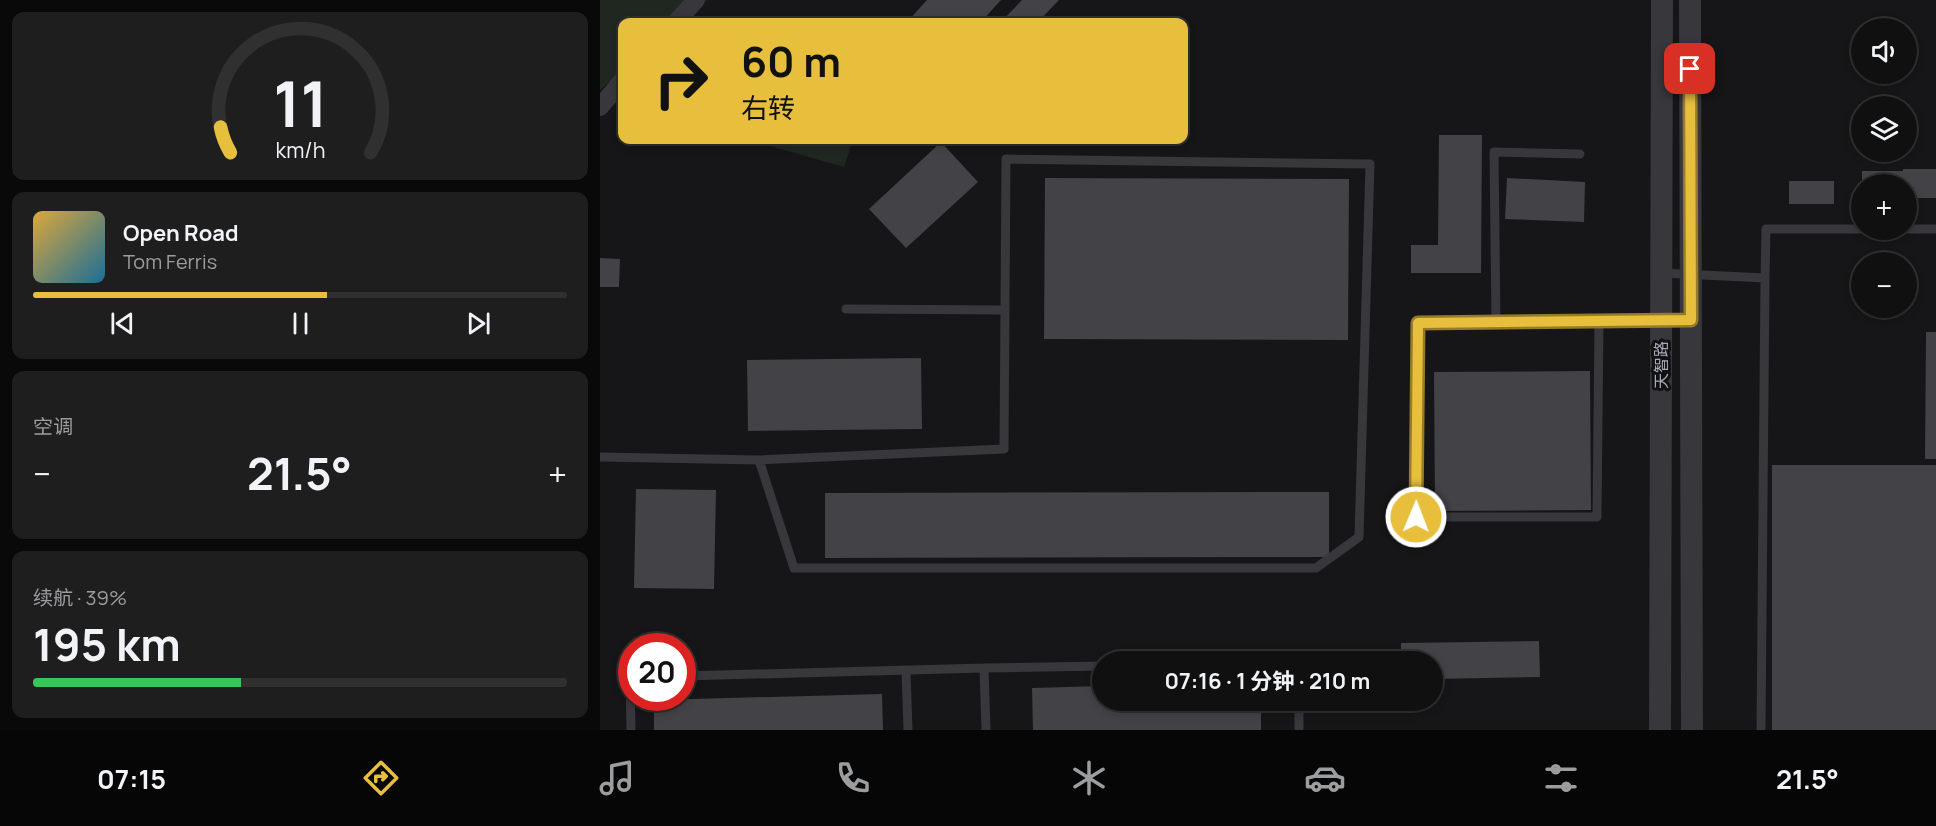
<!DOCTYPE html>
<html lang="zh">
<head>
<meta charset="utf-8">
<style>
  :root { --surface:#101011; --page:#1e1e1f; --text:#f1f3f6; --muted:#9c9d9f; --line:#303031; --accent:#e7bf3d }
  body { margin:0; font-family:Manrope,"Noto Sans SC",sans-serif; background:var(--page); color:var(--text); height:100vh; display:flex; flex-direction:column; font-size:22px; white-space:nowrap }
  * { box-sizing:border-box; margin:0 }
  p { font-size:20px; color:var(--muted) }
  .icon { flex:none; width:33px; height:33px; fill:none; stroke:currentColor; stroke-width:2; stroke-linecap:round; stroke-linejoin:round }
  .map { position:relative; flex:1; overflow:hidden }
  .panel { display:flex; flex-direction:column; gap:12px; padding:12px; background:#090909; width:600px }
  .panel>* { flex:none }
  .hud { position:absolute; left:18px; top:18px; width:570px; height:126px; border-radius:12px; box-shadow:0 3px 9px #0003,0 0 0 2px var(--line); background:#e7bf3d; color:#111; overflow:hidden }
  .buttons { position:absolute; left:1251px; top:18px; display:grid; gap:12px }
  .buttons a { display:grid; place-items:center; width:66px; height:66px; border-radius:50%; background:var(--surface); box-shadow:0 3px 9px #0003,0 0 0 2px var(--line); font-size:30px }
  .speed { position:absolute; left:18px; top:633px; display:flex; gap:12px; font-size:30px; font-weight:700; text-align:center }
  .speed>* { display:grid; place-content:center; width:78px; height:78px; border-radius:50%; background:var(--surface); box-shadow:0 3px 9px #0003,0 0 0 2px var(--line); line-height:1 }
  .speed .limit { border:9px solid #d22; background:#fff; color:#111 }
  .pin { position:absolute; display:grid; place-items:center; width:51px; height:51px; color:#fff; margin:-26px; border-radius:12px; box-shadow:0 3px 9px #0006 }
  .me { position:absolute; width:66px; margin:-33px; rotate:1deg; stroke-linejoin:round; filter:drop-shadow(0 0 4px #0008) }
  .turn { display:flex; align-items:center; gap:21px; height:126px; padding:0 24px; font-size:27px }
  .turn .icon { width:78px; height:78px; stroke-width:2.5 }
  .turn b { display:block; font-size:42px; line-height:51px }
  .big { font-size:45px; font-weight:700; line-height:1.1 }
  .panel .widget { flex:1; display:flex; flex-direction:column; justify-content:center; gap:9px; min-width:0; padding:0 21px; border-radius:12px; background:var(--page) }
  .panel .dial { align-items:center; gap:0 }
  .dial svg { height:156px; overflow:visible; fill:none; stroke:var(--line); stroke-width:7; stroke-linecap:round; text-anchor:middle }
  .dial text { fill:var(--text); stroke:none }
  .song { display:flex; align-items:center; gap:18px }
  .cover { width:72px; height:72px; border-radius:9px; background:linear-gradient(135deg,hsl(40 70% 55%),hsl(200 70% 35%)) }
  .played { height:6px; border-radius:3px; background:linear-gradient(90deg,var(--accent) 55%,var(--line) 55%) }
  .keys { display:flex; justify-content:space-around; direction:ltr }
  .heat { display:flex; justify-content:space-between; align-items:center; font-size:33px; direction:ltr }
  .charge { height:9px; border-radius:4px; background:linear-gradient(90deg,#34c759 39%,var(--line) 0) }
  .trip { position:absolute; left:492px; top:651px; width:351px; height:60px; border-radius:30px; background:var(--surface); box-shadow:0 3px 9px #0003,0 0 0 2px var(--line); font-weight:700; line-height:60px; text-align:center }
  .menu { display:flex; height:96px; justify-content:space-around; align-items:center; background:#060607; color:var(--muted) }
  .menu .icon { width:42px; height:42px }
  .menu .selected { color:var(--accent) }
  .menu b { font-size:27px; color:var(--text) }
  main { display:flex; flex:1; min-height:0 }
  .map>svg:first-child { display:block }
</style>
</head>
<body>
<main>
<section class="panel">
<div class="widget dial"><svg viewBox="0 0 100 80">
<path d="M14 69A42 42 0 1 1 86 69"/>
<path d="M14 69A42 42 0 0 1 9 56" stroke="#e7bf3d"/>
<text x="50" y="56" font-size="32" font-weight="700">11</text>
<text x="50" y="72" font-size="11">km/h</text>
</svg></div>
<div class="widget">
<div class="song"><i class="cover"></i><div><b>Open Road</b><p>Tom Ferris</p></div></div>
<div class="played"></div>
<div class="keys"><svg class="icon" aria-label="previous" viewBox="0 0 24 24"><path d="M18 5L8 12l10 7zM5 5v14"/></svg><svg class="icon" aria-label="pause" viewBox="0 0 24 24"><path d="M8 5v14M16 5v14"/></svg><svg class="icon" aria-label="next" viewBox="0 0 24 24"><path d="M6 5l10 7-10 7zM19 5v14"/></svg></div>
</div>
<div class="widget"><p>空调</p>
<div class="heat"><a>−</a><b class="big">21.5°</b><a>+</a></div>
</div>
<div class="widget"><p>续航 · 39%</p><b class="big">195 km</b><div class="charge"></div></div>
</section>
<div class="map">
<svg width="1336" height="730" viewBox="0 0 1336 730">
  <rect width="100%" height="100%" fill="#161517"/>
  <!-- green -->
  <path fill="#202721" d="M0,0h107l-27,22h-58v49l-22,19z
    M161,140h92l-9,27 -85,-24z"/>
  <!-- building -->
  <path fill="#424247" d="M327,0h74l-20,22h-74z
    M422,0h37l-21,22h-37z
    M839,135h43l-1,138h-70v-28h27z
    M341,142l37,40 -72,66 -37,-39z
    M1303,169h33v29h-30v-14h-44v-13h41z
    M445,178l304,1 -1,161 -304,-1z
    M907,178l78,4 -1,40 -79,-3z
    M1189,181h45v23h-45z
    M0,258l20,1 -1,28h-19z
    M1326,332h10v127h-11z
    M321,358l1,71 -174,2 -1,-71z
    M990,371l1,139 -156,1 -1,-139z
    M1172,465h164v265h-164z
    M36,489l80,1 -2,99 -80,-1z
    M729,492v65l-504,1v-65z
    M939,641l1,36 -108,2v-17h-31v-19z
    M502,686v14h159v30h-228l-1,-42z
    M282,694l1,36h-229v-30z"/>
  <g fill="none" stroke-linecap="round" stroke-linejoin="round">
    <!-- service -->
    <path stroke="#37373c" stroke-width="9" d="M1306,229h30
      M1061,273l104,5 1,-49h96
      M246,309l159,1
      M999,322l-2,195h-181l2,-194 273,-3
      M896,323l-2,-171 86,2
      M0,457l159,3 245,-11 2,-290 364,5 -11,373 -43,31h-522l-35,-108
      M306,670l2,60
      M82,676l302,-8
      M699,700v30
      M31,730l-1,-53h2
      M386,730l-2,-62 118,-2
      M1161,730l4,-452"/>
    <!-- minor -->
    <path stroke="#37373c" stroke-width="18" d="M76,22l20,-22
      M0,107l22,-26"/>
    <!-- tertiary -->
    <path stroke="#37373c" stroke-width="22" d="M1090,0l2,730
      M1060,730l2,-730"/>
  </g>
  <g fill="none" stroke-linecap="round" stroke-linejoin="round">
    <!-- route casing -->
    <g stroke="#967c28" stroke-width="15">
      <path id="route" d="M816,517l2,-194 273,-3 -1,-251"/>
    </g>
    <!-- route -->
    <use href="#route" stroke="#e7bf3d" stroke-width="10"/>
  </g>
  <g text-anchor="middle" stroke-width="6" stroke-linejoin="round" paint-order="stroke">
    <!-- street labels -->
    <g font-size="16" fill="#a8abb6" stroke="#111012">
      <text transform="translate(1061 365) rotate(-90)" y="6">天智路</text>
    </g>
  </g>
</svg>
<div class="buttons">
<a><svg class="icon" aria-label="sound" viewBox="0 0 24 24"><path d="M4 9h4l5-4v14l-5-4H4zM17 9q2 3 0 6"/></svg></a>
<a><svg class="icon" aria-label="layers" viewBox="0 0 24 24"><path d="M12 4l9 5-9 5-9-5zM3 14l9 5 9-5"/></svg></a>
<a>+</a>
<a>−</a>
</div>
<div class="speed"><div class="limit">20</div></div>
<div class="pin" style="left:1090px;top:69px;background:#d93025"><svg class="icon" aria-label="arrive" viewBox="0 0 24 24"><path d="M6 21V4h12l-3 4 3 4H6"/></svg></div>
<svg class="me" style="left:816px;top:517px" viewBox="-20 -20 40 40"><circle r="17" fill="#e7bf3d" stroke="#fff" stroke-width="3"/><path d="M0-11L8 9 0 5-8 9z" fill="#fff"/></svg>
<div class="trip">07:16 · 1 分钟 · 210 m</div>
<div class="hud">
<div class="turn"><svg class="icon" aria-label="right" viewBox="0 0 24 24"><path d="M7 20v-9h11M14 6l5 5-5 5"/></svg><div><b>60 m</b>右转</div></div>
</div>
</div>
</main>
<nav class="menu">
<b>07:15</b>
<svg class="icon selected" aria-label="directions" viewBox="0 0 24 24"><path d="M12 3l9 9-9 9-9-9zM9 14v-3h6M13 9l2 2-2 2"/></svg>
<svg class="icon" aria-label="music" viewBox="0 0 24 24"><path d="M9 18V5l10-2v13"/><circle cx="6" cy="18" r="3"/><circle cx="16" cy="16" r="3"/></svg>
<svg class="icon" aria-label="phone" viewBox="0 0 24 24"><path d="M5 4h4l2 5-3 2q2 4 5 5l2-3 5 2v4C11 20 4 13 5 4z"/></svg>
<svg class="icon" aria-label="climate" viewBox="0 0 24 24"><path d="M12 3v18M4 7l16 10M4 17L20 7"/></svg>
<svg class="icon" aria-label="car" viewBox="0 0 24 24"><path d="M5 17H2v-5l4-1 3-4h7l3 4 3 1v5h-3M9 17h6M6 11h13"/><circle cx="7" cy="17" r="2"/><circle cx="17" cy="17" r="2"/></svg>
<svg class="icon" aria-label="filters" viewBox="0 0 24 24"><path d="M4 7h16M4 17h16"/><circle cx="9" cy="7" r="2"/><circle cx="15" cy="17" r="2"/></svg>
<b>21.5°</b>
</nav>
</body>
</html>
